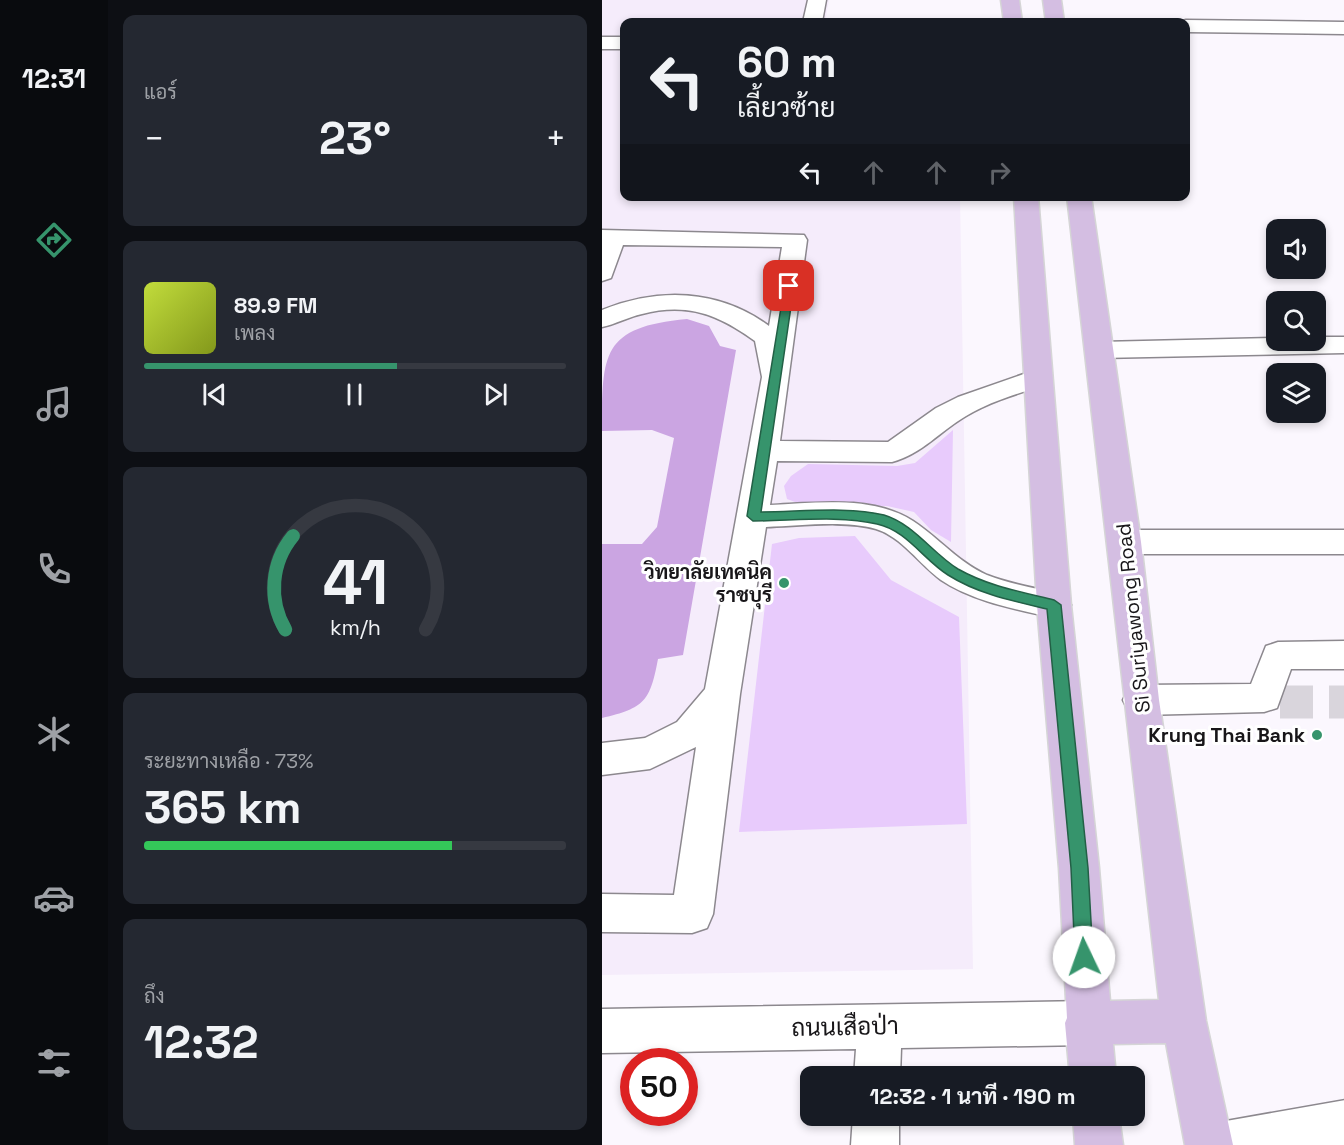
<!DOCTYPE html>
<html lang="th">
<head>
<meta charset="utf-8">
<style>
  :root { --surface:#171b24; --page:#242831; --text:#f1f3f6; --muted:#9ea1a6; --line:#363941; --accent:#36946c }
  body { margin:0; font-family:"Space Grotesk",Sarabun,sans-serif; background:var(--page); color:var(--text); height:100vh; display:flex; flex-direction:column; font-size:22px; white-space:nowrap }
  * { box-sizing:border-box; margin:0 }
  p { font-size:20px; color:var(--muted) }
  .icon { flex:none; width:33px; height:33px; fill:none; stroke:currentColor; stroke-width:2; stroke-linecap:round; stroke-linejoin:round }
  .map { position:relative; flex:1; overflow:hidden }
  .sheet { display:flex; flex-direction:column; gap:15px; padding:15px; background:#0d0f14; width:494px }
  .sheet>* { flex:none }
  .top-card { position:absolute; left:18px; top:18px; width:570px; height:183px; border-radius:12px; box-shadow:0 3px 9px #0003; background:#171b24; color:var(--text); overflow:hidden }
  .buttons { position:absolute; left:664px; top:219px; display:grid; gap:12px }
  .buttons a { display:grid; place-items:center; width:60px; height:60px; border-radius:12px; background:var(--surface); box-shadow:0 3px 9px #0003; font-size:30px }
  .speed { position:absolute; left:18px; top:1048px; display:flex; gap:12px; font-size:30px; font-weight:700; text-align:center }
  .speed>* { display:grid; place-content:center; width:78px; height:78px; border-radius:50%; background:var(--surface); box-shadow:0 3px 9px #0003; line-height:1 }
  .speed .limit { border:9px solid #d22; background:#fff; color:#111 }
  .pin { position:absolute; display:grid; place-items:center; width:51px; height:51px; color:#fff; margin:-26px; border-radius:12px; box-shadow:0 3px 9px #0006 }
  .me { position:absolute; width:66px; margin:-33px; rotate:357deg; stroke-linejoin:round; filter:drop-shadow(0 0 4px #0008) }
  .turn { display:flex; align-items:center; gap:21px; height:126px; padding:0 18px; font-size:27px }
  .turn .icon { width:78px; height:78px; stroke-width:2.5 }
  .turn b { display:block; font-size:42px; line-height:51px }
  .lanes { display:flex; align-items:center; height:57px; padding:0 18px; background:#0003; justify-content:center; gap:30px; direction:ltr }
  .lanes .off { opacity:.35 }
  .big { font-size:45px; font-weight:700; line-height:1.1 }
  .sheet .tile { flex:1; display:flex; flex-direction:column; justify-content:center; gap:9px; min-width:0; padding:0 21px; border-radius:12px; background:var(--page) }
  .sheet .dial { align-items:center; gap:0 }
  .dial svg { height:156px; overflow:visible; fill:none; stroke:var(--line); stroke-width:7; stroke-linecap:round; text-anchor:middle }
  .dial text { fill:var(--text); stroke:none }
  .song { display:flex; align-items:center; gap:18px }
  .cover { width:72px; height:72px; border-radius:9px; background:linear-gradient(135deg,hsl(70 70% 55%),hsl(70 70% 35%)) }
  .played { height:6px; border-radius:3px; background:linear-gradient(90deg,var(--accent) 60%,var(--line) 60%) }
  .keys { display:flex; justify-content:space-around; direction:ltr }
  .heat { display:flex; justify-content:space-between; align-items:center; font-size:33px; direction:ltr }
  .charge { height:9px; border-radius:4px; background:linear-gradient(90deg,#34c759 73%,var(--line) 0) }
  .trip { position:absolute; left:198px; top:1066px; width:345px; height:60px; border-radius:12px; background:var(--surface); box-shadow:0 3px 9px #0003; font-weight:700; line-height:60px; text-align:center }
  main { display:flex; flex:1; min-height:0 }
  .tabs { display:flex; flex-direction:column; width:108px; justify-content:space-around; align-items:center; background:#090b0e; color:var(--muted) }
  .tabs .icon { width:42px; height:42px }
  .tabs .current { color:var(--accent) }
  .tabs b { font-size:27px; color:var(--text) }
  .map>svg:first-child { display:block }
</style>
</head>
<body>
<main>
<nav class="tabs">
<b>12:31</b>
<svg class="icon current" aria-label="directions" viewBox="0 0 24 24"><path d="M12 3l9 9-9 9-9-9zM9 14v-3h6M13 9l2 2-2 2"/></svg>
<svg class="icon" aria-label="music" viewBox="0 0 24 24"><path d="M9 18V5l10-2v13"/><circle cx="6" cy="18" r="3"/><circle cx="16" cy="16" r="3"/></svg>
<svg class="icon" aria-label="phone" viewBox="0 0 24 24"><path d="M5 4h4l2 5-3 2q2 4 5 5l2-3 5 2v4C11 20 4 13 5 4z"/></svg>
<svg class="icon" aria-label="climate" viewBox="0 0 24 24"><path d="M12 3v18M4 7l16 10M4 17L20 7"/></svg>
<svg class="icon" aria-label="car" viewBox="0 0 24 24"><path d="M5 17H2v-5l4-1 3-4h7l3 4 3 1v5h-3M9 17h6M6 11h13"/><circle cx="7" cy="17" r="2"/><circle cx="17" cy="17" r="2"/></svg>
<svg class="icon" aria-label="filters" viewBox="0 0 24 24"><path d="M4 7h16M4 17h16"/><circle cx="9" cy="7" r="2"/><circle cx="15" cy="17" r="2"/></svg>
</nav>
<section class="sheet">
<div class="tile"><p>แอร์</p>
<div class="heat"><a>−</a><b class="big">23°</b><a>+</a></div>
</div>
<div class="tile">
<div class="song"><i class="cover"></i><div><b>89.9 FM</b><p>เพลง</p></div></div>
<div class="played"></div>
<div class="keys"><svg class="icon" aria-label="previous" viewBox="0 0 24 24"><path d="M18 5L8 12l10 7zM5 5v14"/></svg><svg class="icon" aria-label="pause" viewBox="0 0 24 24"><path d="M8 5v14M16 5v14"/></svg><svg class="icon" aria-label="next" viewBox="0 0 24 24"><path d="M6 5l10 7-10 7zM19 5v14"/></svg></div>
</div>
<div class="tile dial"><svg viewBox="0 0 100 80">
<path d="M14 69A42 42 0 1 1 86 69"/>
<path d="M14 69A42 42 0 0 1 18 21" stroke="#36946c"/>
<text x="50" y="56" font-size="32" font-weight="700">41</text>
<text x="50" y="72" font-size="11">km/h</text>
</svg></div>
<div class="tile"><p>ระยะทางเหลือ · 73%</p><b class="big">365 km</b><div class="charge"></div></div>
<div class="tile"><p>ถึง</p><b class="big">12:32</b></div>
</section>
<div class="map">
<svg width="743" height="1145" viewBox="0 0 743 1145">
  <rect width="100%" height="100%" fill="#fbf7fe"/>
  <!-- built -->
  <path fill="#f5ecfb" d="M0,0h227l-4,22h-201v174l336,1 13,772 -371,6z"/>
  <!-- green -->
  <path fill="#e8cbfc" d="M351,430l-2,112 -20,-12 -17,-18 -27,-6 -84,-1 -16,-6 -3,-13 7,-10 17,-12 89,2 18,-3z
    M253,536l36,44 68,37 8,207 -228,8 33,-288 27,-6z"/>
  <!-- water -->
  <path fill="#cba5e2" d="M85,319l22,7 11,20 16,4 -53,305 -25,4c-8,42 -13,49 -56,59v-174h40l15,-17 17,-89 -22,-8 -50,1c0,-78 0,-104 85,-112z"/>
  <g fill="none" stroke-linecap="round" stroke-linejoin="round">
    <!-- minor-tunnel -->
    <path stroke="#d9d5dc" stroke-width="33" stroke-dasharray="33 16" stroke-linecap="butt" d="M678,702h65"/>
    <!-- minor casing -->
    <g stroke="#8c888e" stroke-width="3">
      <path id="minor" d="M206,0h18l-4,22h-19z
        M584,20l159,2v12l-159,-2v-10h-7z
        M0,37h22v12h-22z
        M0,230l202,5 3,5 -27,201 108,1 48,-34 22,-11 80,-28 10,3 4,6 -4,6c-28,9 -57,17 -82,32 -26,15 -44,38 -74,46l-115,-1 -7,44c45,-2 103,-10 143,16 26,17 45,41 74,54 25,10 53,13 79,21l5,9 -5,9 -12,4c-38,-9 -80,-16 -113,-38 -21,-15 -39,-43 -65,-51 -33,-9 -75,-3 -110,-2l-26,167 -27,220 -6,14 -15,5 -90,-1v-38l72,1 22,-148 -46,22 -48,6v-32l43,-5 32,-16 28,-33 57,-312 -7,-36c-36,-26 -67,-39 -113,-27 -14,3 -26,10 -40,13v-17c57,-23 117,-21 167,16l13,-79 -159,-2 -12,33 -9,3z
        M714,337h29v16l-245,5 -10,-2 -4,-6 4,-6 10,-2 177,-4v2h39z
        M523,530h220v24h-220l-11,-4 -5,-8 5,-8z
        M743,641v28h-54l-14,39 -13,4 -123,3 -13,-5 -5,-10 5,-10 13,-5 110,-1 15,-38 12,-4z
        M485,1001l16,7 6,15 -6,15 -16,7 -186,3 -1,29h-46l2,-28 -254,4v-44z
        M743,1100v45h-143l7,-17 17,-7z
        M251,1116h46v29h-48z"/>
    </g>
    <!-- major casing -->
    <g stroke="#d5d5d6" stroke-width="3">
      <path id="major" d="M399,0h18l3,22h-18z
        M441,0h18l3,22h-18z
        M412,196h24l33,409 28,263 11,133 49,-1 -92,-804h24l50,346 18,158 47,321 27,124h-48l-19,-102 -53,1 3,33h-46l-5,-54 2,-5 -8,-150 -22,-263z
        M471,1116h46l4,29h-48z"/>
    </g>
    <!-- minor -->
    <use href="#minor" fill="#fff" fill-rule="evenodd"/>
    <!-- major -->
    <use href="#major" fill="#d4bee2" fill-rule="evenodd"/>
  </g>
  <!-- route -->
  <path fill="#36946c" stroke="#236046" stroke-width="1.5" d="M183,283l9,3 -33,226c37,0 87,-6 123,3 30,9 49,39 74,54 30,17 63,23 96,31l7,5 27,263 5,89 -3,5 -6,3 -6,-3 -3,-5 -4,-89 -24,-259c-34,-8 -69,-15 -99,-34 -24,-15 -42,-45 -71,-51 -37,-9 -85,-3 -124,-3l-6,-5z"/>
  <!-- markers -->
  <g fill="#36946c" stroke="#fff" stroke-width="2">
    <circle cx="182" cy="583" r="6"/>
    <circle cx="715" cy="735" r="6"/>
  </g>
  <g text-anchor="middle" stroke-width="6" stroke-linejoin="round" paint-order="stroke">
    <!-- poi labels -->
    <g font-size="20" font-weight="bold" fill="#181619" stroke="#fff" text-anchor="end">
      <text x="170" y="579">วิทยาลัยเทคนิค<tspan x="170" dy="23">ราชบุรี</tspan></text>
      <text x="703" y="742">Krung Thai Bank</text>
    </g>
    <!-- street labels -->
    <g font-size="20" fill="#181619" stroke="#fff">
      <text transform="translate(531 618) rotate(-96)" y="7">Si Suriyawong Road</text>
    </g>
    <!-- near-street labels -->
    <g font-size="24" fill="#181619" stroke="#fff">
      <text transform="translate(243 1027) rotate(-1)" y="8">ถนนเสือป่า</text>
    </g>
  </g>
</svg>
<div class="buttons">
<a><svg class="icon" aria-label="sound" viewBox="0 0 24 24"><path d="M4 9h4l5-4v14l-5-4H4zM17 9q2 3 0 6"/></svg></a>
<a><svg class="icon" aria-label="search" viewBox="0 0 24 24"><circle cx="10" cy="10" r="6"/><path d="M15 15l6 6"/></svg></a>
<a><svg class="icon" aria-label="layers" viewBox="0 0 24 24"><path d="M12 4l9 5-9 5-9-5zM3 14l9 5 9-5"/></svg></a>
</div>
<div class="speed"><div class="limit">50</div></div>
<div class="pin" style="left:187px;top:286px;background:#d93025"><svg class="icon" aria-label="arrive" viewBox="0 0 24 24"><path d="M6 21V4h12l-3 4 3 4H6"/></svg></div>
<svg class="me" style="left:482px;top:957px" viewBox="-20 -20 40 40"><circle r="19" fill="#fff"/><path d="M0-13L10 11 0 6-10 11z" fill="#36946c"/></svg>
<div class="trip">12:32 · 1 นาที · 190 m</div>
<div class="top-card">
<div class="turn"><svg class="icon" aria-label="left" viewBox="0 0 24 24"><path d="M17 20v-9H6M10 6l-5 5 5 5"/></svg><div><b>60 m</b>เลี้ยวซ้าย</div></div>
<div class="lanes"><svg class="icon" aria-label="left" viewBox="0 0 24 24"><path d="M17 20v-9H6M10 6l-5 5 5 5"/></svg><svg class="icon off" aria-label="ahead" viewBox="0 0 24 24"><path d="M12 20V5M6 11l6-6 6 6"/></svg><svg class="icon off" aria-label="ahead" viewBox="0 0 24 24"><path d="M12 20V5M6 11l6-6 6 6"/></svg><svg class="icon off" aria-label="right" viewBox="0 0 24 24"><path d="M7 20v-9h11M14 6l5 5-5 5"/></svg></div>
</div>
</div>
</main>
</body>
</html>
